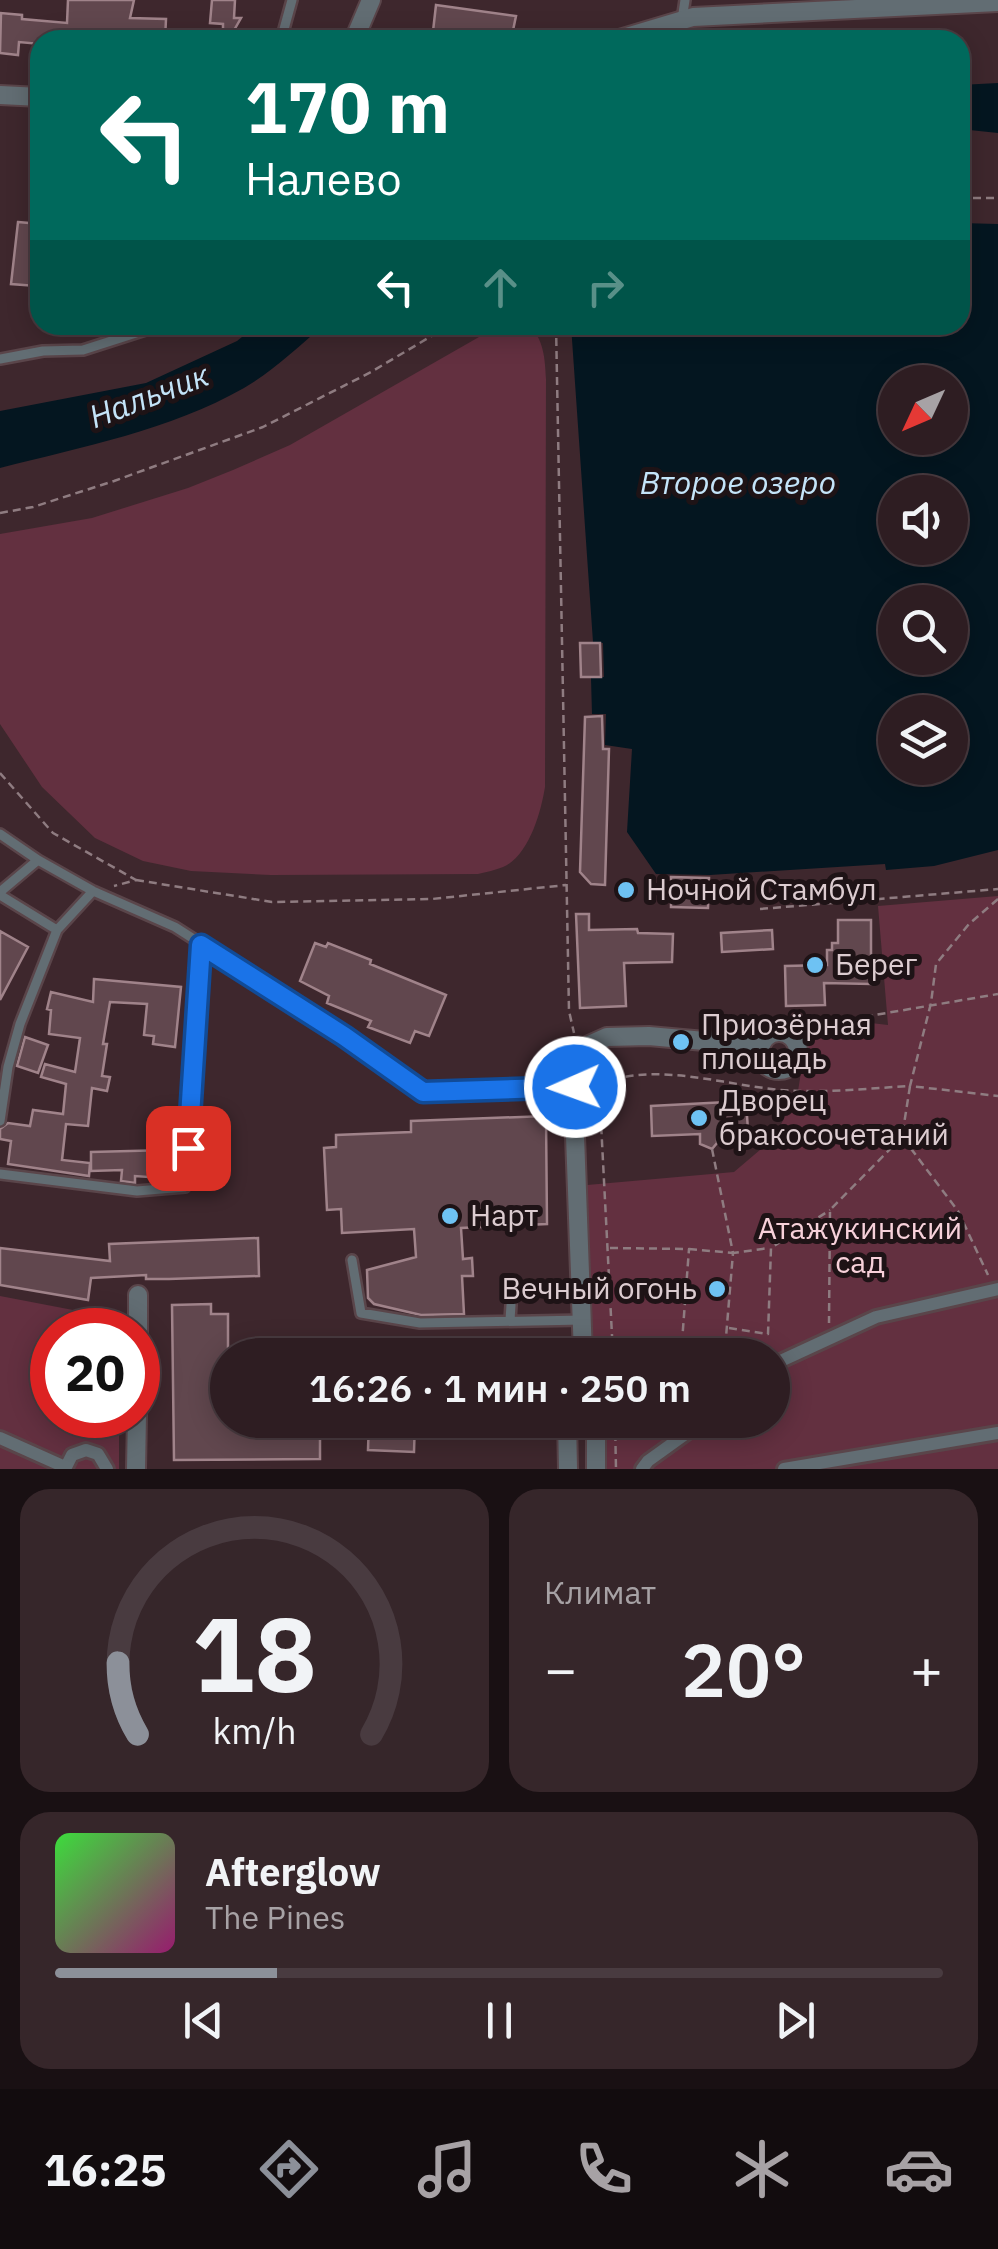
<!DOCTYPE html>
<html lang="ru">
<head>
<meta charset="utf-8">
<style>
  :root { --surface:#2e1d22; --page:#36262a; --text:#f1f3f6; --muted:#a7a2a5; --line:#493b40; --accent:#8c9099 }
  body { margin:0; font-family:"IBM Plex Sans",sans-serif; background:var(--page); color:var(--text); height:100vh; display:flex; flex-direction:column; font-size:38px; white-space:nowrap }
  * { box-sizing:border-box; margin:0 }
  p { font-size:32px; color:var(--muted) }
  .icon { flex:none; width:55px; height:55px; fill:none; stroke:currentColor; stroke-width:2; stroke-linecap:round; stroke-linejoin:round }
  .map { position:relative; height:1469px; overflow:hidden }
  .drawer { display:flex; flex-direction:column; gap:20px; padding:20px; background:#191013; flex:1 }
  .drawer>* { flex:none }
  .top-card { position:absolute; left:30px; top:30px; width:940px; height:305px; border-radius:30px; box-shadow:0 5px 25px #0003,0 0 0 2px var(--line); background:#00695c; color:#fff; overflow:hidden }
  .needle { width:65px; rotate:226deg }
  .fabs { position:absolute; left:878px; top:365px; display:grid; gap:20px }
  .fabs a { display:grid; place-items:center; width:90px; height:90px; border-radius:50%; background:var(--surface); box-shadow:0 5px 25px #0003,0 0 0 2px var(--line); font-size:50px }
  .speed { position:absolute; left:30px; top:1308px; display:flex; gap:20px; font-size:50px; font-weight:700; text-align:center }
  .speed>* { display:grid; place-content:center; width:130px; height:130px; border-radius:50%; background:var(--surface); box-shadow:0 5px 25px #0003,0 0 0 2px var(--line); line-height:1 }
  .speed .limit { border:15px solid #d22; background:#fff; color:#111 }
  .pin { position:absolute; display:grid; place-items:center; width:85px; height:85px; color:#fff; margin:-42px; border-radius:20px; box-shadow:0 5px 15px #0006 }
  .me { position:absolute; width:110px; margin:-55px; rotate:268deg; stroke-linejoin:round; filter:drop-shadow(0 0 8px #0008) }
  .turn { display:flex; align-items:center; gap:35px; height:210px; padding:0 50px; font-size:45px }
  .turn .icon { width:130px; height:130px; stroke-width:2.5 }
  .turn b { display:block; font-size:70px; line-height:85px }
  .lanes { display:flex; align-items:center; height:95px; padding:0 50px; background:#0003; justify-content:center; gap:50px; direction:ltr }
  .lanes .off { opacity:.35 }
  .big { font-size:75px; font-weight:600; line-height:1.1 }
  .drawer .widget { flex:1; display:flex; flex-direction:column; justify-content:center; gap:15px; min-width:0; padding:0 35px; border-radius:30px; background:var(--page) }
  .drawer .dial { align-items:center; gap:0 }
  .dial svg { height:260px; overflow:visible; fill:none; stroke:var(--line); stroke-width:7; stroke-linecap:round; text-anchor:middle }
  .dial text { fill:var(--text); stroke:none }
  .song { display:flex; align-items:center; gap:30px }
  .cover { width:120px; height:120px; border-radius:15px; background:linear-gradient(135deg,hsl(120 70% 55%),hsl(320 70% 35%)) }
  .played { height:10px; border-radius:5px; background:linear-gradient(90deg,var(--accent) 25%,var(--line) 25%) }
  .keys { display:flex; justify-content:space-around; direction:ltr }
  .heat { display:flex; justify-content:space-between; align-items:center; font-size:55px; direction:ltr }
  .drawer .tiles { flex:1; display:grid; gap:20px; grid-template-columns:1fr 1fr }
  .widget:last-child { grid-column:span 2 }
  .trip { position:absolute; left:210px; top:1338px; width:580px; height:100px; border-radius:50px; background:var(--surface); box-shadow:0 5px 25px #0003,0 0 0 2px var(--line); font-weight:600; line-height:100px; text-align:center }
  .menu { display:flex; height:160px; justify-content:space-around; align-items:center; background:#120c0e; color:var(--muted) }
  .menu .icon { width:70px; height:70px }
  .menu .selected { color:var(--accent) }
  .menu b { font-size:45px; color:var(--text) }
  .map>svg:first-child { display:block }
</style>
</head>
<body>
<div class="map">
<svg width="998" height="1469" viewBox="0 0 998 1469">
  <rect width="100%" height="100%" fill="#3e272d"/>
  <!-- green -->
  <path fill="#633040" d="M500,325h28c16,13 17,34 18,54l-1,408c-4,25 -16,69 -42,80 -7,3 -17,5 -25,7l-207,1 -80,-4 -48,-10 -48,-23 -53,-51 -42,-63v-190l92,-16 96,-30 45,-18 57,-25z
    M998,896v573h-402v-49h176v-65h-189l-7,-169 158,-14 40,-34 24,-47 12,-75 78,9 -10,-119z
    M0,1296l120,23v11h-68v85h67v54h-119z"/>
  <!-- water -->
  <path fill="#041620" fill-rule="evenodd" d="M998,83v50l-38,-4v-44z
    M960,223l38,1v626l-64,16 -48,4 -1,-6 -175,11 -54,-1 -29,-42 5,-83 -27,-4 1,-31h-14l-1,-36 13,-1 -1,-34 -10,-1 -22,-317h389zM895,382h55v56h-55zM895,492h55v56h-55zM895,602h55v56h-55zM895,712h55v56h-55z
    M257,325h67c-26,22 -51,46 -80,63 -74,42 -162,59 -244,80v-57l146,-28 91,-42z"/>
  <!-- building -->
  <path fill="#61474e" stroke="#a0838a" stroke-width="2.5" d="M68,0h66l-4,18 36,1 -1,21h-125v4l-21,-2 -1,13 -18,-2 1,-40 21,2v4l45,4z
    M212,0h23l-1,18h7l-8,14h-10v-8l-13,-1z
    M436,5l80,11 -5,24 -51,-3v3h-28z
    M18,222l22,2v55h-4v7l-25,-2z
    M580,643h20l1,34h-20z
    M602,716l1,33h6l-4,136 -14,-1 -11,-12 5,-155z
    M671,877l38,1 -1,30 -37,-1z
    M576,914h13v16l48,-1 1,4 35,1 -1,28 -48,1 2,43 -46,2z
    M838,920h33v64l-47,-1 1,22 -39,1 -1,-40 42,-1v-15h5v-7h6z
    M772,930l1,19 -51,3 -1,-19z
    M0,931l28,16 -28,53z
    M315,943l11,4 2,-4 43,17 -1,4 76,31 -17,41 -14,-5 -5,12 -42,-16 3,-6 -44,-18 2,-7 -29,-15z
    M94,979l87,8 -6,60 -22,-3 1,-8 -10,-1 3,-31 -37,-2 -7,42h4l-5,32 8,1 -3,14 -15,-3 -4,38 -22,-2 -4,36 28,3 -1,13 -81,-12 3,-23 -11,-2v-10l8,-6 22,3 3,-16 30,4 3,-30 -25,-7 4,-13 30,8 5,-34 -31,-4 2,-24 -4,-1 4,-17 42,10z
    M25,1037l23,8 -10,28 -21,-7z
    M746,1101l2,29 -31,2v11l-5,6 -12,-5v-10l-48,2 -1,-30z
    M546,1116l1,108 -86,4 2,31 9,-1 1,18h-11l2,38 -43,1 -47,-11 -6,-6 -1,-28 49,-13 -2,-28 -72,4 -1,-24 -14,1 -3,-62 12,-1v-12l75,-3v-11z
    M169,1150l-1,9 11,1 -2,19 -42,-3v7l-14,-2 1,-11 -31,1v-19z
    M258,1238l1,38 -90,3h-23v-4l-55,3 -3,22 -88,-15v-37l110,13 -1,-17z
    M211,1304v10h17v106h2v8h55v-8h35v39l-146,1 -2,-155z
    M369,1420h46l-1,32 -46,-2z"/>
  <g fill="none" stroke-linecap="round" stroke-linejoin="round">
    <!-- service casing -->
    <g stroke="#5a454a" stroke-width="14">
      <path id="service" d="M682,20l3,-20
        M281,40l11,-40
        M0,359l43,-8 40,-1 78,-25
        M0,834l38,26
        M0,892l38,-32 55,31 82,36 170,109 78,56 152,-5
        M0,895l57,35
        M0,1121l8,-54 12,-43 37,-94 36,-39
        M0,1174l137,17 48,-4 16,-242
        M352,1260l9,53 59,10 163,-3
        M510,1320l1,-15"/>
    </g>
    <!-- pedestrian casing -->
    <g stroke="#5a454a" stroke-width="18">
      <path id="pedestrian" d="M772,1365l104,-48 122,-28
        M0,1438l65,29
        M65,1469l7,-14 14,-5 12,4 9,15
        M642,1469l6,-8 57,-41
        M784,1469l214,-36"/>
    </g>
    <!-- minor casing -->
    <g stroke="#5a454a" stroke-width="22">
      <path id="minor" d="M354,40l17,-40
        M616,40l77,-23 305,-15
        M0,95l40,2
        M760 1051a19 19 0 1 1 38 0a19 19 0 1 1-38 0Z
        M138,1350v-55
        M583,1355l-9,-247 4,-52 9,-10 20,-9 42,-1 111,10
        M567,1420l1,49
        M596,1420v49
        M136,1469l1,-54"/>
    </g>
    <!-- path -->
    <path stroke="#8f7c81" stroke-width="2.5" stroke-dasharray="8 5" stroke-linecap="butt" d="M960,198h38
      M556,325l13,686 5,22
      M0,513l33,-6 81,-26 149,-54 108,-55 79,-47
      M0,773l53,60 83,47 -22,6
      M136,880l136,22 160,-3 134,-14
      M998,899l-29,25 -33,40 -5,39 -21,83 88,10
      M760,909l238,-20
      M775,1032l223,-38
      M903,1138l55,73 30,64
      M712,1149l21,104 36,-5
      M610,1248l77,1
      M689,1249l44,4 -8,96 -43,-7z
      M729,1328l39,6 3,-86 59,-38
      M613,1355l-14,-271c64,-25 135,6 201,7 37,1 74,-3 110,-5l-8,51 -72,73 -1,113
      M615,1420l1,49"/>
    <!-- service -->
    <use href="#service" stroke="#626d73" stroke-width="9"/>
    <!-- pedestrian -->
    <use href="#pedestrian" stroke="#626d73" stroke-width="12"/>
    <!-- minor -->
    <use href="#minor" stroke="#626d73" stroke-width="18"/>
  </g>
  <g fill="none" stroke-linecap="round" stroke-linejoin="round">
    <!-- route casing -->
    <g stroke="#114b97" stroke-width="25">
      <path id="route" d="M188,1148l13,-203 143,91 79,56 152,-5"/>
    </g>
    <!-- route -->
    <use href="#route" stroke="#1a73e8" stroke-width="18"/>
  </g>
  <!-- markers -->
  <g fill="#6ec2f3" stroke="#1e1316" stroke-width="4">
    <circle cx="626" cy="890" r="10"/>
    <circle cx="815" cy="965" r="10"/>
    <circle cx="681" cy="1042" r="10"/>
    <circle cx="699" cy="1118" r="10"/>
    <circle cx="450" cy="1216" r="10"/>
    <circle cx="717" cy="1289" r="10"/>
  </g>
  <g text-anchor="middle" stroke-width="10" stroke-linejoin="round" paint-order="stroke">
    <!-- poi labels -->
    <g font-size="30" fill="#dcccd0" stroke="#1e1316" text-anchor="start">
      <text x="646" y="900">Ночной Стамбул</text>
      <text x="835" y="975">Берег</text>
      <text x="701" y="1035">Приозёрная<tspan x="701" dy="34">площадь</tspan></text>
      <text x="719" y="1111">Дворец<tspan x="719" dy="34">бракосочетаний</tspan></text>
      <text x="470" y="1226">Нарт</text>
      <text x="697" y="1299" text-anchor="end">Вечный огонь</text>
    </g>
    <!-- park labels -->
    <g font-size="30" fill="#f7d1da" stroke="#1e1316">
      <text x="860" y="1239">Атажукинский<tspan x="860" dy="34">сад</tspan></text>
    </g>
    <!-- water labels -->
    <g font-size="32" font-style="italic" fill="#c4e4f9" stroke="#1e1316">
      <text transform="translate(149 396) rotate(-21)" y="11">Нальчик</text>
      <text x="738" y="494">Второе озеро</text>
    </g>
  </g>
</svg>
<div class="fabs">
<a><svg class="needle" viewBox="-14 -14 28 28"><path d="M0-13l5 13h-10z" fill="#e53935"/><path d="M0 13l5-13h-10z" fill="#a7a2a5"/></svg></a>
<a><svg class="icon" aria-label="sound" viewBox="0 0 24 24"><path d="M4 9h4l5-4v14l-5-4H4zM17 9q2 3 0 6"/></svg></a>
<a><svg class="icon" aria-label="search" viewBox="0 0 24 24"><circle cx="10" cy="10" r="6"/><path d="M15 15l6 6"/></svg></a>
<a><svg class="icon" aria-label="layers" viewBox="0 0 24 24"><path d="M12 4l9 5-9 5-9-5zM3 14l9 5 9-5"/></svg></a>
</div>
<div class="speed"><div class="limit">20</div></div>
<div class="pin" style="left:188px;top:1148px;background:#d93025"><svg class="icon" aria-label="arrive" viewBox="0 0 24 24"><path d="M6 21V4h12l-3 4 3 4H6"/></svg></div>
<svg class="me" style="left:575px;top:1087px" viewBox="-20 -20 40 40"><circle r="17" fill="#1a73e8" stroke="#fff" stroke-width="3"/><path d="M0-11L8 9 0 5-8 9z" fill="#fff"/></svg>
<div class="trip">16:26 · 1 мин · 250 m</div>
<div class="top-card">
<div class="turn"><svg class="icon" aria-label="left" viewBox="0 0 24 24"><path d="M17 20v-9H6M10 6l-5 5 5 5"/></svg><div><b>170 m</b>Налево</div></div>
<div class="lanes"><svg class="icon" aria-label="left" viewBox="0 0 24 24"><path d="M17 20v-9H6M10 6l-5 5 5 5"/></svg><svg class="icon off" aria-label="ahead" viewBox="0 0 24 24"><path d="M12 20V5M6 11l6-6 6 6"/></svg><svg class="icon off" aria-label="right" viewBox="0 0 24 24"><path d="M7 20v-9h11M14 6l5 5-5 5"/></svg></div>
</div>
</div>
<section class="drawer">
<div class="tiles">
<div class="widget dial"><svg viewBox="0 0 100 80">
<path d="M14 69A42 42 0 1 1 86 69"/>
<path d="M14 69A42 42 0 0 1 8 47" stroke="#8c9099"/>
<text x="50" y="56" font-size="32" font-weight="700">18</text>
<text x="50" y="72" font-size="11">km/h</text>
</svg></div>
<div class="widget"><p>Климат</p>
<div class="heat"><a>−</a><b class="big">20°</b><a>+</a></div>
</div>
<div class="widget">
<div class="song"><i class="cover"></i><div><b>Afterglow</b><p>The Pines</p></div></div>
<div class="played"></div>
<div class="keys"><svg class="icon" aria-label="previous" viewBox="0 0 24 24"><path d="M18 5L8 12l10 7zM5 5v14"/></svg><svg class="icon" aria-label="pause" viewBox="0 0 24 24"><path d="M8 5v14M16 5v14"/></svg><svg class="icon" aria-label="next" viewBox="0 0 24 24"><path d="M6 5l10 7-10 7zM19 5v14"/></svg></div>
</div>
</div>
</section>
<nav class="menu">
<b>16:25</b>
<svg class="icon selected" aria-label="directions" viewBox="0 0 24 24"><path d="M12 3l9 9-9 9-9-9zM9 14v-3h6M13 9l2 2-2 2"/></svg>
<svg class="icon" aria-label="music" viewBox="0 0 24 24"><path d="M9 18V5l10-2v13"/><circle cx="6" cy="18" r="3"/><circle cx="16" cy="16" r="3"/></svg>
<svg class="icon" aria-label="phone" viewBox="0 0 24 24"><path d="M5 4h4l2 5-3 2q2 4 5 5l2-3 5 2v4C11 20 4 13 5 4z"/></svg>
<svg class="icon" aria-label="climate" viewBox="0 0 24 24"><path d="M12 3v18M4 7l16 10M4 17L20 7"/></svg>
<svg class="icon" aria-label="car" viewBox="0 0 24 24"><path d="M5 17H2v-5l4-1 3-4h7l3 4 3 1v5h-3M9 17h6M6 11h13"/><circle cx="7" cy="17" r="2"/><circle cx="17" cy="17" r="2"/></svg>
</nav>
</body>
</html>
